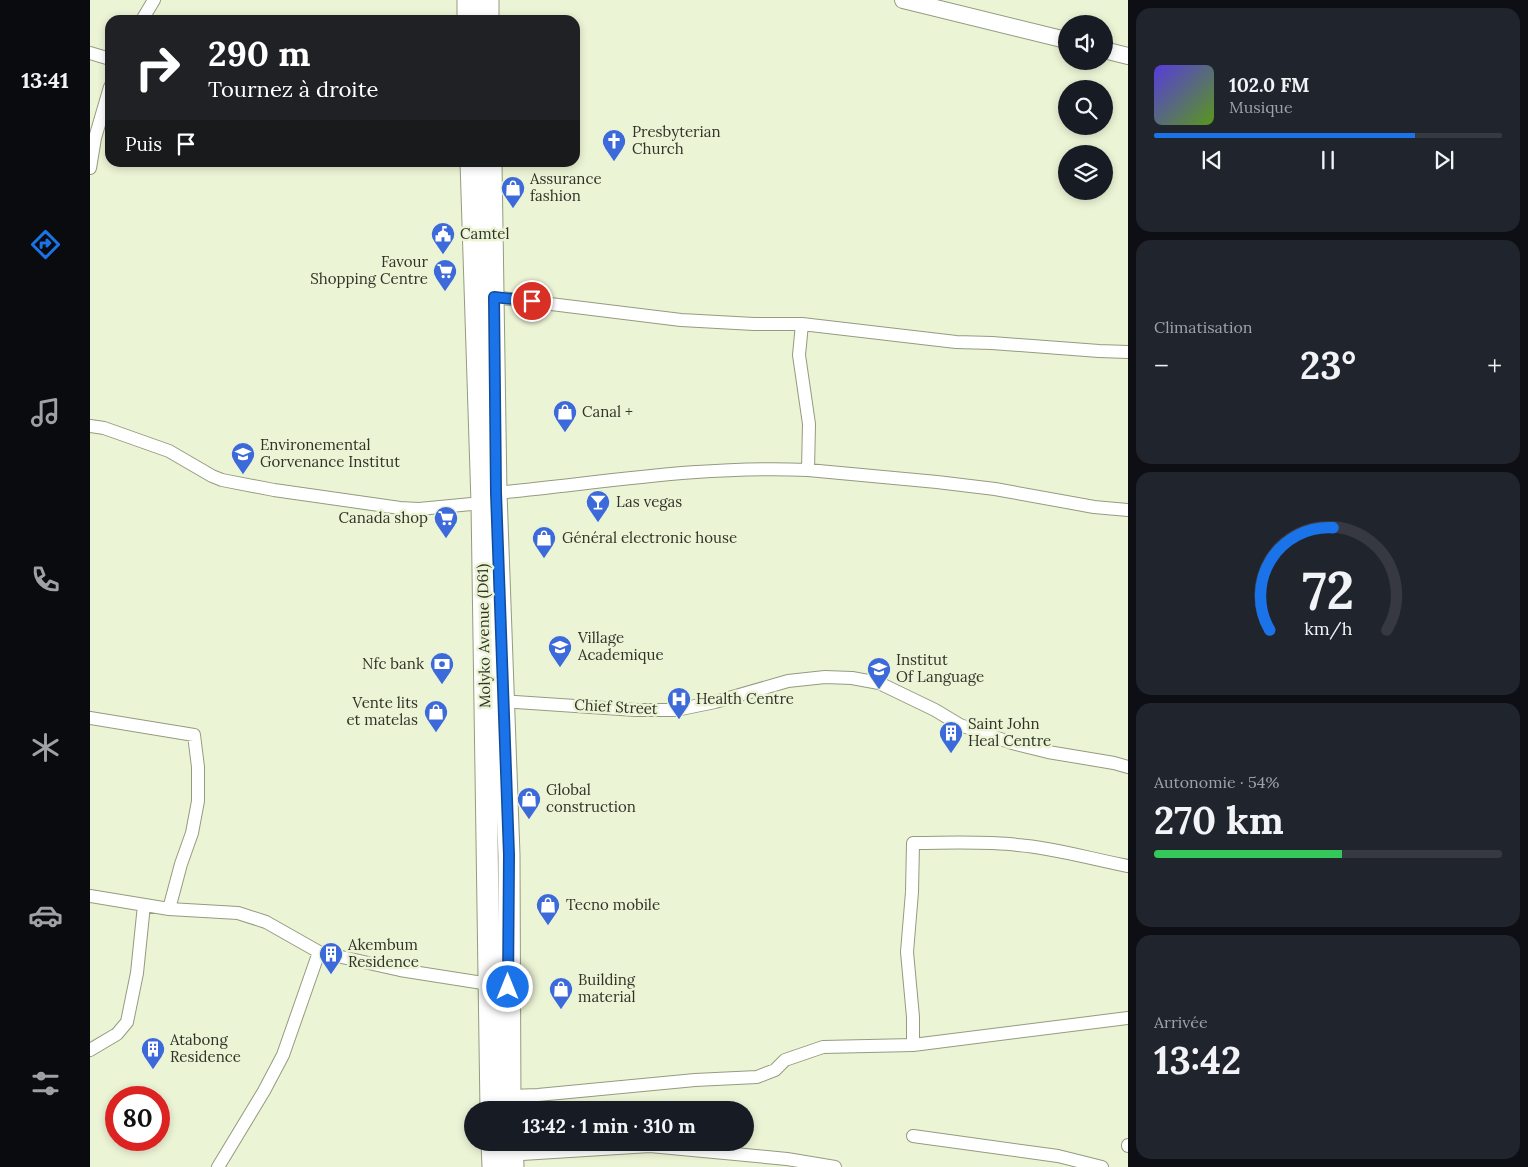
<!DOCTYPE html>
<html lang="fr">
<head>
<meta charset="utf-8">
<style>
  :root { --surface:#171b24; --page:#20242c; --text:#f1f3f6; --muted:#9ea1a6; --line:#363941; --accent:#1a73e8 }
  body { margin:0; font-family:Lora,serif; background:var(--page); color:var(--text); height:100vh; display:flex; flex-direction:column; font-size:19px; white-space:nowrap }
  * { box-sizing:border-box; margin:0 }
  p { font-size:16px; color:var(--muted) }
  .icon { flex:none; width:28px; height:28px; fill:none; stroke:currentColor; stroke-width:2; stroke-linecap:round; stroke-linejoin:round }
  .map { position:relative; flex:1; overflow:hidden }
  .sheet { display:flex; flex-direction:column; gap:8px; padding:8px; background:#0d0f14; width:400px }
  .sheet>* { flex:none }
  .banner { position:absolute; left:15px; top:15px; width:475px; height:152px; border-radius:15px; box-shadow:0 2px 8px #0003; background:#202124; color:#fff; overflow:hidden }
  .buttons { position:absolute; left:968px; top:15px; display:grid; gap:10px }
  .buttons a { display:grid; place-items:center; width:55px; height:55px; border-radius:50%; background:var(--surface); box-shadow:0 2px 8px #0003; font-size:25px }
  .speed { position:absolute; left:15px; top:1086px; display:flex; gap:10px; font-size:25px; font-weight:700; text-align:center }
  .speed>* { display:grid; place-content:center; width:65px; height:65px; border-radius:50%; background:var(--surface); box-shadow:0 2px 8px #0003; line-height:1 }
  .speed .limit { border:8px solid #d22; background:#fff; color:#111 }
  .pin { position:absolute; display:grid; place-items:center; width:42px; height:42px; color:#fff; margin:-21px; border:2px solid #fff; border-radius:50%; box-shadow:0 1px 5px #0007 }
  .me { position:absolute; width:55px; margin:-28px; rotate:0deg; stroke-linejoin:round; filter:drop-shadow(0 0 4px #0008) }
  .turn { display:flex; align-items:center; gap:18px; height:105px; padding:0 20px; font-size:22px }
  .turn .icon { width:65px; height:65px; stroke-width:2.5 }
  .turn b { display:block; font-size:35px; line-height:42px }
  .then { display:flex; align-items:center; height:48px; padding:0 20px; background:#0003; gap:10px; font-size:19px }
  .big { font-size:38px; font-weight:800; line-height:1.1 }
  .sheet .tile { flex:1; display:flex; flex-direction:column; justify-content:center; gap:8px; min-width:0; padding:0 18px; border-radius:15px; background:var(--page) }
  .sheet .dial { align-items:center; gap:0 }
  .dial svg { height:130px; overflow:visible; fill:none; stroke:var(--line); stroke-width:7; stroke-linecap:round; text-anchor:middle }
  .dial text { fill:var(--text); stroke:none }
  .song { display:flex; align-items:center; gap:15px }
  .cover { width:60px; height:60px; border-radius:8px; background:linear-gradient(135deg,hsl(250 70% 55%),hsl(90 70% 35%)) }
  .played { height:5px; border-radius:2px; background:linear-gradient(90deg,var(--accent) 75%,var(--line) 75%) }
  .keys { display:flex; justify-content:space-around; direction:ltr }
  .heat { display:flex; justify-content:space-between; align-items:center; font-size:28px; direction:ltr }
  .charge { height:8px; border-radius:4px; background:linear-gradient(90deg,#34c759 54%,var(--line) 0) }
  .trip { position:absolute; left:374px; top:1101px; width:290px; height:50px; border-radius:25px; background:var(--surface); box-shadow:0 2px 8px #0003; font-weight:800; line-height:50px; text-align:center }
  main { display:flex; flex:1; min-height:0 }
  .tabs { display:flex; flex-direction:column; width:90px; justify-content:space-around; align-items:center; background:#090b0e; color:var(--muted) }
  .tabs .icon { width:35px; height:35px }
  .tabs .active { color:var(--accent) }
  .tabs b { font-size:22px; color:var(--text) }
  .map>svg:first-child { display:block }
</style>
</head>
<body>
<main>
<nav class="tabs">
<b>13:41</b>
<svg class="icon active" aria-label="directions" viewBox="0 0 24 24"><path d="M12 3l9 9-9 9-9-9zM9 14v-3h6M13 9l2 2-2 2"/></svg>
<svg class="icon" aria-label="music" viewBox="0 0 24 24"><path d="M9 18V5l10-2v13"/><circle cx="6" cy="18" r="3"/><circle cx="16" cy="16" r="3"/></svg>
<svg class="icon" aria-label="phone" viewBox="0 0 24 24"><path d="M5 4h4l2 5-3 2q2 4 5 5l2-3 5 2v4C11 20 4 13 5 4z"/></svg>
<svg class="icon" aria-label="climate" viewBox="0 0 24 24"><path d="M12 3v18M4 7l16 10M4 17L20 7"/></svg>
<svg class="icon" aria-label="car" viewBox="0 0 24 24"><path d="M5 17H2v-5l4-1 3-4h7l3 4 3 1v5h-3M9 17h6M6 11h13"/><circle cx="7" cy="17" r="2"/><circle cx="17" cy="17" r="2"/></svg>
<svg class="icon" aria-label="filters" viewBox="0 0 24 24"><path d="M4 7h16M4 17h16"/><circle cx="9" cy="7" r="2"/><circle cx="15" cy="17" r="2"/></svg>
</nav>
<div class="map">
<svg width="1038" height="1167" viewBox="0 0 1038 1167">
  <rect width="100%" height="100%" fill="#ecf4d6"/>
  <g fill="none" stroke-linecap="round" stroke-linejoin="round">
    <!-- minor casing -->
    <g stroke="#949b7f" stroke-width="14">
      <path id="minor" d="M52,20l12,-20
        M0,53l20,6
        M0,168l5,-30 15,-51
        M404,297l187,23 73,4h48l154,18 36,1 107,8 29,1
        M712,324l-3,31 10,69 -1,46 129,12 58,7 99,18 34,3
        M0,426l14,2 65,23 43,25 10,4 52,10 126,18 19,1 63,-6
        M406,493c104,-10 208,-28 312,-23
        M409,701l136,9h41l39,-8 73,-21 37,-4 27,1 27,5 56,27 25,15 52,18 36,9 66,11 14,4
        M0,718l104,17 4,32v34l-6,32 -11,31 -12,45
        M0,896l79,13 69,4 28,9 53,30 81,18 89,14
        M823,1045l215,-27
        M0,1050l27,-16 10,-12 10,-49 7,-68
        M421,1096l27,-1 157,-15 62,-3 18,-7 10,-10 38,-13 90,-2v-28l-6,-65 5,-60 1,-49c35,0 70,-2 105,2 37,3 73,14 110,21
        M823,1136l145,20 44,11
        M1038,1145v1
        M422,1153l10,1 128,-8 137,13 48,8
        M128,1167l46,-76 19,-36 36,-103"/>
    </g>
    <!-- tertiary casing -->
    <g stroke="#949b7f" stroke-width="18">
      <path id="tertiary" d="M813,0l163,40
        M1014,50l24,6"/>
    </g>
    <!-- trunk casing -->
    <g stroke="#949b7f" stroke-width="23">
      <path id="trunk" d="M378,0v20
        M398,0v20
        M381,162l11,341 9,607
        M401,162l5,331 13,362 1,255
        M402,1142l1,25
        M422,1142l1,25"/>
    </g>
    <!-- minor -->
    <use href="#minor" stroke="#fff" stroke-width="12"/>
    <!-- tertiary -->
    <use href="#tertiary" stroke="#fff" stroke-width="16"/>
    <!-- trunk -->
    <use href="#trunk" stroke="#fff" stroke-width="21"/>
  </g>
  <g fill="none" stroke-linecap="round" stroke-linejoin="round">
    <!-- route casing -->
    <g stroke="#114b97" stroke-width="12">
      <path id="route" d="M418,987l1,-132 -13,-362 -2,-196 38,4"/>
    </g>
    <!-- route -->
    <use href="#route" stroke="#1a73e8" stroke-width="9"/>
  </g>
  <!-- icons -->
  <defs>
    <g id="church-pin" transform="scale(1.25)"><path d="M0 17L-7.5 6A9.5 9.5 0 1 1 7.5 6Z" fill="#3d6adb" stroke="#ecf4d6"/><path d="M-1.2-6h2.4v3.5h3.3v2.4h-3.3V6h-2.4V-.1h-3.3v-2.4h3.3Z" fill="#fff"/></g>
    <g id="shop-pin" transform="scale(1.25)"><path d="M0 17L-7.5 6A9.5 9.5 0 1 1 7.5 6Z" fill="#3d6adb" stroke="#ecf4d6"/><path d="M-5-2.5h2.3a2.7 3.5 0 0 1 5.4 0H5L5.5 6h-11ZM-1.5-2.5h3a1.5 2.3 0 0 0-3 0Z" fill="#fff"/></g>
    <g id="civic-pin" transform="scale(1.25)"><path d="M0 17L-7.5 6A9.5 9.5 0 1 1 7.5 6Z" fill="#3d6adb" stroke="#ecf4d6"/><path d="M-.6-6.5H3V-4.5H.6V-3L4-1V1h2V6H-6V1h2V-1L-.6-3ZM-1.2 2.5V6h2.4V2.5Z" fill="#fff"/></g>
    <g id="supermarket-pin" transform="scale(1.25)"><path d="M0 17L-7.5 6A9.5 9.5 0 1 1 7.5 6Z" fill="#3d6adb" stroke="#ecf4d6"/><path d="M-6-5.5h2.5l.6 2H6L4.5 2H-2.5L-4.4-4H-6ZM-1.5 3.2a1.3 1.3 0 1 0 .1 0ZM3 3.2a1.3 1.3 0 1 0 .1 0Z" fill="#fff"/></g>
    <g id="school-pin" transform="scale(1.25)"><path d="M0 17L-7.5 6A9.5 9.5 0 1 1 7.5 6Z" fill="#3d6adb" stroke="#ecf4d6"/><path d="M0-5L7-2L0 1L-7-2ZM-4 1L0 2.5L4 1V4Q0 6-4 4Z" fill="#fff"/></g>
    <g id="bar-pin" transform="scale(1.25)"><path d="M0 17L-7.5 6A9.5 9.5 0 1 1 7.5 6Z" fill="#3d6adb" stroke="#ecf4d6"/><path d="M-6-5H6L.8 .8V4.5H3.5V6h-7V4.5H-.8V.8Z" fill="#fff"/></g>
    <g id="bank-pin" transform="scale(1.25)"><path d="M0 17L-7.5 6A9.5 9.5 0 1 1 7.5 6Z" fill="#3d6adb" stroke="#ecf4d6"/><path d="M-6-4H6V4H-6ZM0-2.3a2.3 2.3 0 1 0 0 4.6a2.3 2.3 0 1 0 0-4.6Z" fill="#fff"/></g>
    <g id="hospital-pin" transform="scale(1.25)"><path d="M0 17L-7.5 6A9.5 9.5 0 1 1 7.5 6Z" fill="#3d6adb" stroke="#ecf4d6"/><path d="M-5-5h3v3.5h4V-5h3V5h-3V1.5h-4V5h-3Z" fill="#fff"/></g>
    <g id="building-pin" transform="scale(1.25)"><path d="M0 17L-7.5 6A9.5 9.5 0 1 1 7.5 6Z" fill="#3d6adb" stroke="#ecf4d6"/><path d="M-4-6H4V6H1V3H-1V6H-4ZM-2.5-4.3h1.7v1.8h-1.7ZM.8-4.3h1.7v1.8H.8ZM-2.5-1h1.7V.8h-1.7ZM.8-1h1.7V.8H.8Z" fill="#fff"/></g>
  </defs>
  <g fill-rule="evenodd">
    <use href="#church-pin" x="524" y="141"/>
    <use href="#shop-pin" x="423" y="188"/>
    <use href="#civic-pin" x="353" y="234"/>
    <use href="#supermarket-pin" x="355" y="271"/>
    <use href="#shop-pin" x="475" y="412"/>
    <use href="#school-pin" x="153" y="454"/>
    <use href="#bar-pin" x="508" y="502"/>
    <use href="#supermarket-pin" x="356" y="518"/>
    <use href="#shop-pin" x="454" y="538"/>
    <use href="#school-pin" x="470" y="647"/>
    <use href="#bank-pin" x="352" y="664"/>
    <use href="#school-pin" x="789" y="669"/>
    <use href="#hospital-pin" x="589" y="699"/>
    <use href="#shop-pin" x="346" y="712"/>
    <use href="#building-pin" x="861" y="733"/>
    <use href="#shop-pin" x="439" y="799"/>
    <use href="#shop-pin" x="458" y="905"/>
    <use href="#building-pin" x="241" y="954"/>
    <use href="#shop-pin" x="471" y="989"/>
    <use href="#building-pin" x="63" y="1049"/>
  </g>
  <g text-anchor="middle" stroke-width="5" stroke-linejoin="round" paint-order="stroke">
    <!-- poi labels -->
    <g font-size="15" fill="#303328" stroke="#ecf4d6" text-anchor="start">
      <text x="542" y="137">Presbyterian<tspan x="542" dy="17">Church</tspan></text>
      <text x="440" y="184">Assurance<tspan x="440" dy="17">fashion</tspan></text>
      <text x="370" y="239">Camtel</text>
      <text x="338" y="267" text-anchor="end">Favour<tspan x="338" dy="17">Shopping Centre</tspan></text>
      <text x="492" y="417">Canal +</text>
      <text x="170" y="450">Environemental<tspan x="170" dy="17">Gorvenance Institut</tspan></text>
      <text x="526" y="507">Las vegas</text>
      <text x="338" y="523" text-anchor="end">Canada shop</text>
      <text x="472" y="543">Général electronic house</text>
      <text x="488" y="643">Village<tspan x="488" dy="17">Academique</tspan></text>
      <text x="806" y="665">Institut<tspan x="806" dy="17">Of Language</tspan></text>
      <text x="334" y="669" text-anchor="end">Nfc bank</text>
      <text x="606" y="704">Health Centre</text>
      <text x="328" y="708" text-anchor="end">Vente lits<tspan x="328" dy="17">et matelas</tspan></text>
      <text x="878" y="729">Saint John<tspan x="878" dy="17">Heal Centre</tspan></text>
      <text x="456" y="795">Global<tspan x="456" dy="17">construction</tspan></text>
      <text x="476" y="910">Tecno mobile</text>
      <text x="258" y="950">Akembum<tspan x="258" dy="17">Residence</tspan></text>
      <text x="488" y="985">Building<tspan x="488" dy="17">material</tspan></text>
      <text x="80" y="1045">Atabong<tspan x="80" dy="17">Residence</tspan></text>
    </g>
    <!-- street labels -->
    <g font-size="15" fill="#303328" stroke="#ecf4d6">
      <text transform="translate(394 636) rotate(-91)" y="5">Molyko Avenue (D61)</text>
      <text transform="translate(526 707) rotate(3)" y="5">Chief Street</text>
    </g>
  </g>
</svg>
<div class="buttons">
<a><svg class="icon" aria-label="sound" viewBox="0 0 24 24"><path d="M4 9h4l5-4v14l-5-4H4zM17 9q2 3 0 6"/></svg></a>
<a><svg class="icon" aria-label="search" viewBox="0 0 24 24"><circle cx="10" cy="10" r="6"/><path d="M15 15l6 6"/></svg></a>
<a><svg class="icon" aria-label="layers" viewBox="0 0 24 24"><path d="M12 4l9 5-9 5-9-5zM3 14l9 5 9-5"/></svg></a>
</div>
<div class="speed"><div class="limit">80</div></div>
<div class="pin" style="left:442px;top:301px;background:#d93025"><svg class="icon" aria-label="arrive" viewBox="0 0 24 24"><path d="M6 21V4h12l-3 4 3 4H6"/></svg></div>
<svg class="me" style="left:418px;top:987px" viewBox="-20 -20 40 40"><circle r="17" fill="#1a73e8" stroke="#fff" stroke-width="3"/><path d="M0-11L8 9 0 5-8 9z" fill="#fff"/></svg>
<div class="trip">13:42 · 1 min · 310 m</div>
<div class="banner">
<div class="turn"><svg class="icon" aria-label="right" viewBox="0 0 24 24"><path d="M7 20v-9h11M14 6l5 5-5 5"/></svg><div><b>290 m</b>Tournez à droite</div></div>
<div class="then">Puis<svg class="icon" aria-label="arrive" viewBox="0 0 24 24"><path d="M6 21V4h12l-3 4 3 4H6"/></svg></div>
</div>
</div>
<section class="sheet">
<div class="tile">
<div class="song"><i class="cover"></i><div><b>102.0 FM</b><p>Musique</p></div></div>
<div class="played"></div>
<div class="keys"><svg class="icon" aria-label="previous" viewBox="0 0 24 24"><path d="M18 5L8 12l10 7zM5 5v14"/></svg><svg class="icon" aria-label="pause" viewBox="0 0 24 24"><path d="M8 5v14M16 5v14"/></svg><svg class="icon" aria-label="next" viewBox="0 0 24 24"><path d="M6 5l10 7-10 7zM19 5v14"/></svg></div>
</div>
<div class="tile"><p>Climatisation</p>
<div class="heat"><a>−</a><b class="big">23°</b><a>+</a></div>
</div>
<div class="tile dial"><svg viewBox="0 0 100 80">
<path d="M14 69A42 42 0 1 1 86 69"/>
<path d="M14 69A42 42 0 0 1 53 6" stroke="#1a73e8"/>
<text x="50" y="56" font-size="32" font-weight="700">72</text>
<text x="50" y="72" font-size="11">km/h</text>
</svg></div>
<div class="tile"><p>Autonomie · 54%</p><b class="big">270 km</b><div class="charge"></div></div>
<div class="tile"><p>Arrivée</p><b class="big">13:42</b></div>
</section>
</main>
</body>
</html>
